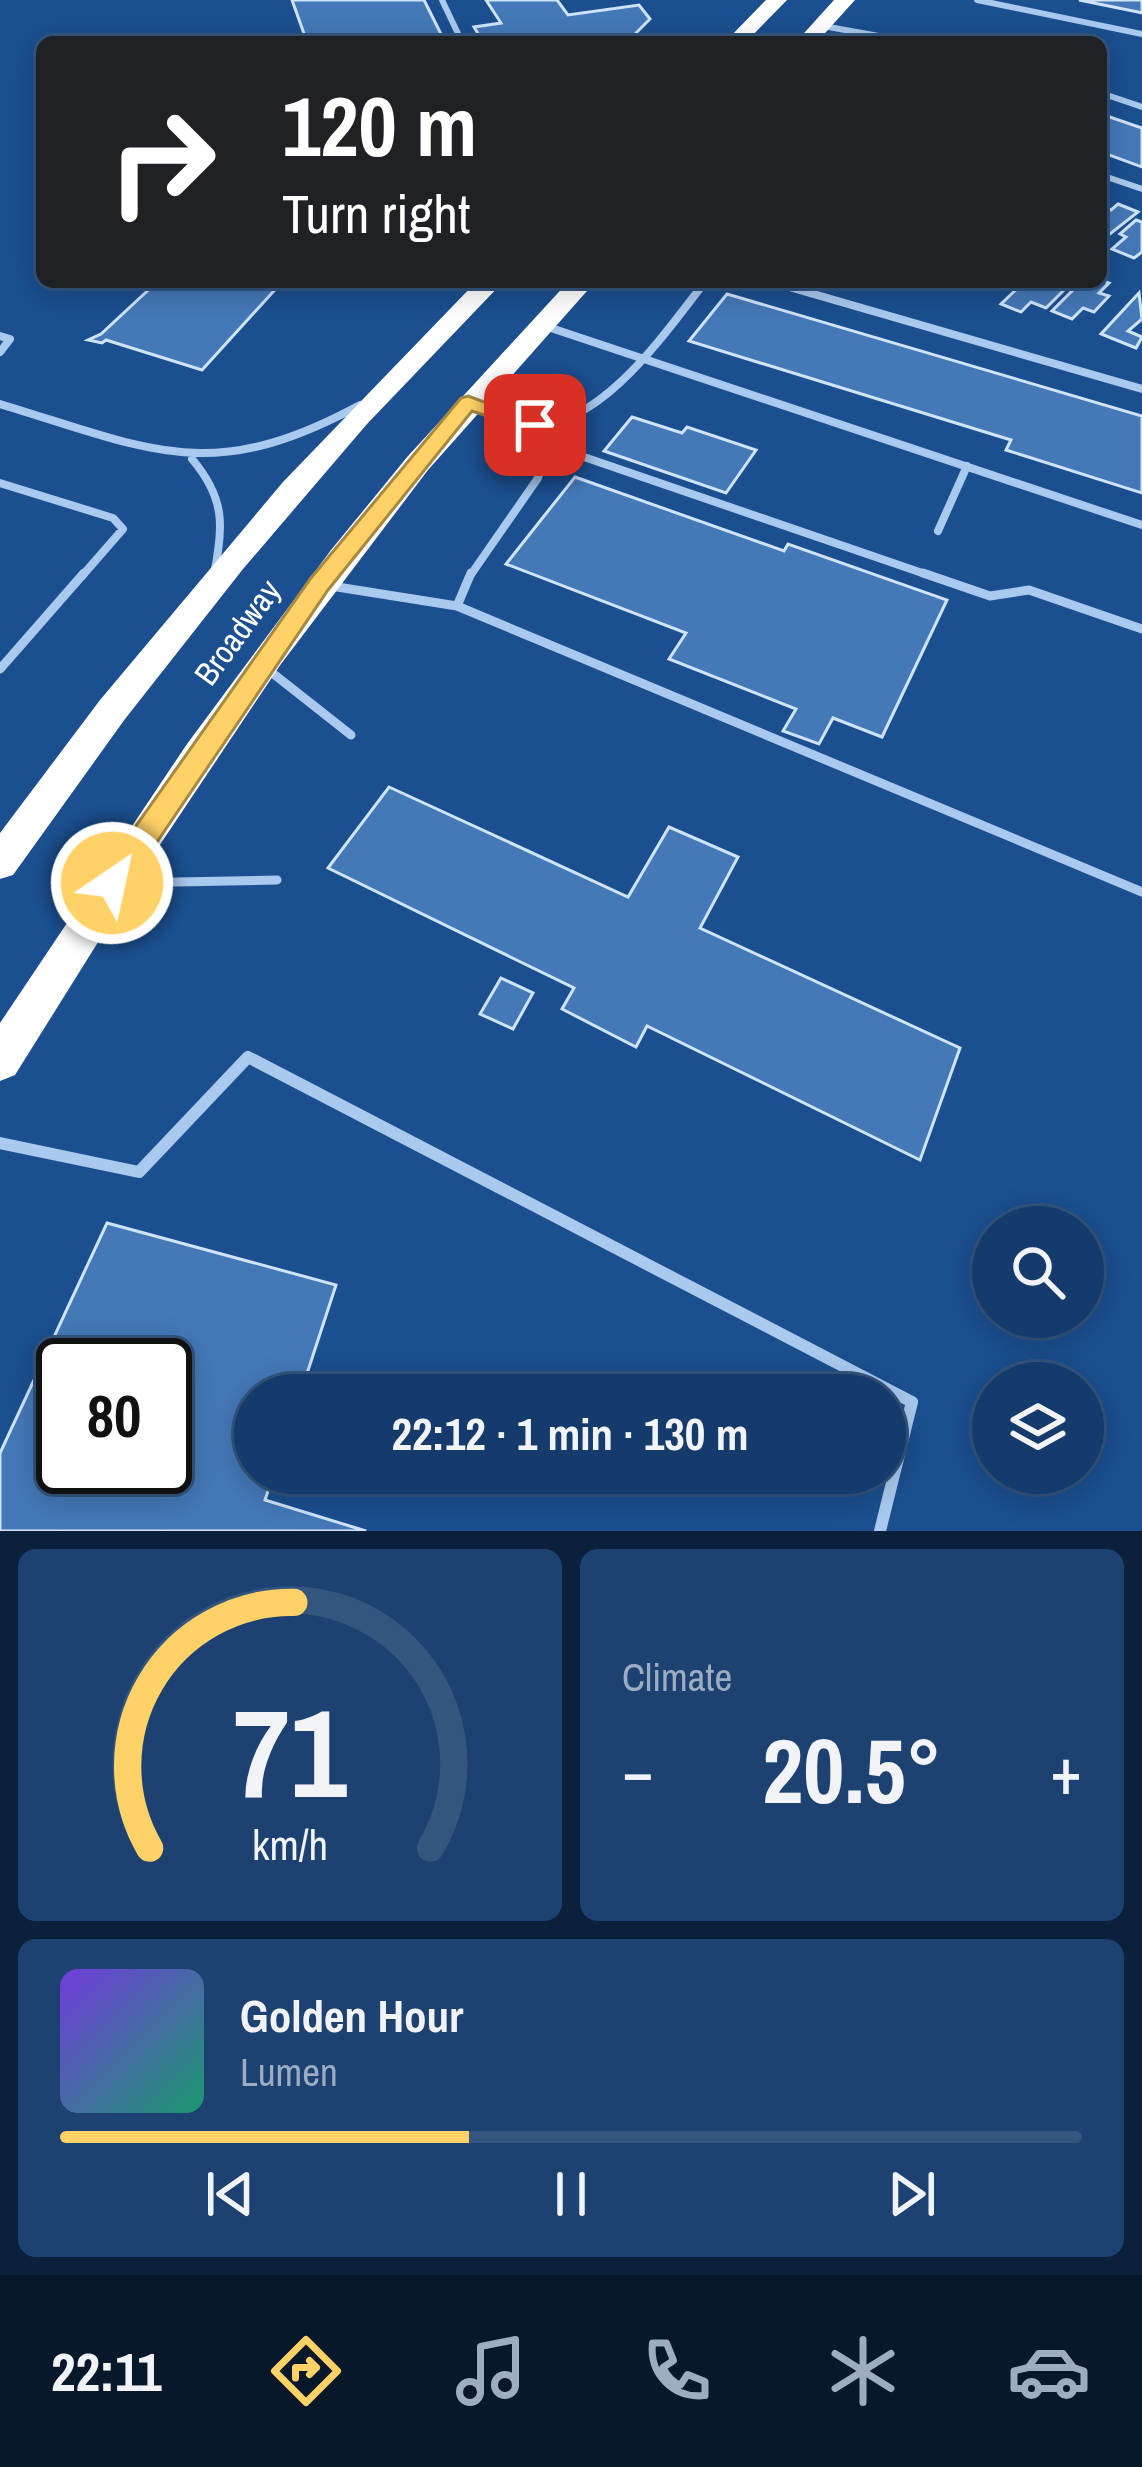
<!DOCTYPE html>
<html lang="en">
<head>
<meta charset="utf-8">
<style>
  :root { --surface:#143b6b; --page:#1d4271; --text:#f1f3f6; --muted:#9dadc1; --line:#33557e; --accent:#ffd166 }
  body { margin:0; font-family:"Archivo Narrow",sans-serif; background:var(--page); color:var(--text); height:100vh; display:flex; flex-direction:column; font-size:45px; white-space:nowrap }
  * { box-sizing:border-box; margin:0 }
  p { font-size:39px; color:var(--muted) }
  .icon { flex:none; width:66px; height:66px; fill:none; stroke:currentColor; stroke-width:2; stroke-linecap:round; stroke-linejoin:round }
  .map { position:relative; height:1531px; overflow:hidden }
  .drawer { display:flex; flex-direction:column; gap:18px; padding:18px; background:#0b203b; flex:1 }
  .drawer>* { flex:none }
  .banner { position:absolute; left:36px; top:36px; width:1071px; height:252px; border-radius:18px; box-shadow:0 6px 30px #0003,0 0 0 3px var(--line); background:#202124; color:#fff; overflow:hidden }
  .fabs { position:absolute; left:972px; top:1206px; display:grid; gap:24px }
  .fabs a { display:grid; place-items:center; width:132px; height:132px; border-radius:50%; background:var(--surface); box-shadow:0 6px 30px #0003,0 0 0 3px var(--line); font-size:60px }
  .speed { position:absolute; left:36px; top:1338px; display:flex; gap:24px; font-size:60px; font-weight:700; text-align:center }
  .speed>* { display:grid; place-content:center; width:156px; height:156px; border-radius:50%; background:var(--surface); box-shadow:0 6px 30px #0003,0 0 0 3px var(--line); line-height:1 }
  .speed .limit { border:6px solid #111; border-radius:18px; background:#fff; color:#111 }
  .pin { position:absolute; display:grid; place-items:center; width:102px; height:102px; color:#fff; margin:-51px; border-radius:24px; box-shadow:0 6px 18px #0006 }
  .me { position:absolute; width:132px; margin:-66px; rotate:34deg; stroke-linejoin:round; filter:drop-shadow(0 0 9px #0008) }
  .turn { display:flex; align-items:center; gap:42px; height:252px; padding:0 48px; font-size:54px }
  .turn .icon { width:156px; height:156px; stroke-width:2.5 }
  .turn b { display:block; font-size:84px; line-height:102px }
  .big { font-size:90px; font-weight:800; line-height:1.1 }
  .drawer .widget { flex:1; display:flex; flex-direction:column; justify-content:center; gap:18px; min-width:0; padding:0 42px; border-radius:18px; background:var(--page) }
  .drawer .dial { align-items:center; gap:0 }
  .dial svg { height:312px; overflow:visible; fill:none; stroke:var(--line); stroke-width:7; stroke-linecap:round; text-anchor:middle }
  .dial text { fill:var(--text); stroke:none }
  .song { display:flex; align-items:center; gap:36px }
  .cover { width:144px; height:144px; border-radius:18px; background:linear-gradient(135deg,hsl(260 70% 55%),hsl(160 70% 35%)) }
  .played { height:12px; border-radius:6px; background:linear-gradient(90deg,var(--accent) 40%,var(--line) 40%) }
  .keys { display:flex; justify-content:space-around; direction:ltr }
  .heat { display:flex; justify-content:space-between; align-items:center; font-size:66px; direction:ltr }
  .drawer .tiles { flex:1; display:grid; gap:18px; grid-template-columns:1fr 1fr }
  .widget:last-child { grid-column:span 2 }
  .trip { position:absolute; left:234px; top:1374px; width:672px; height:120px; border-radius:60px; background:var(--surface); box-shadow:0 6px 30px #0003,0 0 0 3px var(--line); font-weight:800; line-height:120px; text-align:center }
  .tabs { display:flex; height:192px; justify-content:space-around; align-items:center; background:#08182b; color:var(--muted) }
  .tabs .icon { width:84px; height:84px }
  .tabs .current { color:var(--accent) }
  .tabs b { font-size:54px; color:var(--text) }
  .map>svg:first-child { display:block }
</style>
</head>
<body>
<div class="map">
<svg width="1142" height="1531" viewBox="0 0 1142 1531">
  <rect width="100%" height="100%" fill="#1b4f8f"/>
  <!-- building -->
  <path fill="#4478b7" stroke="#cfe3fa" stroke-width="3" fill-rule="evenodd" d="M292,0h132l21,42h-138z
    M486,0h71l11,15 71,-10 11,14 -20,20 -147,3 -9,-15 27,-4z
    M1079,0h63v13l-4,-1z
    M1101,114l41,14v39l-41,-15z
    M1118,204l20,8 -37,29v-35l10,4z
    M1136,220l6,2v30l-8,6 -22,-9 14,-12 -6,-3z
    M1101,280l8,3 -10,10 10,3 -15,16 -11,-4 -11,11 -20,-8 29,-29z
    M157,282h125l-80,88 -96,-30 -4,3 -14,-3 13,-6z
    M1024,282h43l4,1 -25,25 -15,-6 -10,10 -20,-8z
    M1139,293l3,26 -14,12 14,6 -6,11 -35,-14z
    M727,294l415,122v77l-136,-43 5,-10 -322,-99z
    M632,417l50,16 5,-6 69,23 -30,43 -122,-42z
    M575,477l209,74 4,-7 159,56 -65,137 -49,-19 -14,26 -36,-13 13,-22 -127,-50 17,-26 -180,-69z
    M389,787l239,110 41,-70 69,30 -38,71 260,120 -40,112 -273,-134 -11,21 -74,-38 12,-21 -246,-120z
    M501,978l32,15 -20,36 -33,-15z
    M107,1223l229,62 -36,110h-45v78h19l-9,27 101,31h-366v-78zM63,1365h102v102h-102z"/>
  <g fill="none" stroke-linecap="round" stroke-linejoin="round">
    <!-- lane-far3 -->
    <path stroke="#a9c9ee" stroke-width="6" d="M442,0l20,42
      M977,0l165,34
      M823,26l89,16
      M1101,93l41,14
      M1101,175l41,14"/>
    <!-- lane-far2 -->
    <path stroke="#a9c9ee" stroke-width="8" d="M772,282l370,107
      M545,326l597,199
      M0,336l10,3 -10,13
      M0,404c152,46 210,82 360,1
      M473,404c19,7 41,21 63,21 68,-1 131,-95 169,-143
      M535,425l14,20 382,131
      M192,459c33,39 32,67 22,115
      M0,483l113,35 10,11 -41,47
      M938,531l29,-65
      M470,576l68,-98 11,-33"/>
    <!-- lane-far1 -->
    <path stroke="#a9c9ee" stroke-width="9" d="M923,573l67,23 39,-6 113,39
      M331,586l126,20 685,286
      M457,606l14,-33
      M266,668l85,67
      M0,669l84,-96
      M124,883l153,-3"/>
    <!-- lane -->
    <path stroke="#a9c9ee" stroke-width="12" d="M0,1143l139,29 109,-115 664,345 -32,129"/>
    <!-- highway -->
    <path fill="#fff" fill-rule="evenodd" d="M766,0h21l-41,42h-21z
      M834,0h21l-38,42h-21z
      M476,282h27l-136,142 -124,145 -118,150 -112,156 -13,4v-46l100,-133 183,-218z
      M568,282h27l-167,188 -147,194 -136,203 -130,208 -15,6v-58l187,-279 144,-194 77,-94z"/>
  </g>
  <!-- route -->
  <path fill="#ffd166" stroke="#a68842" stroke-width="3" d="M468,396l78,29 -11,7 -63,-21 -144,179 -205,302 -11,4 -10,-4 -4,-9 4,-9 209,-296 150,-180z"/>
  <g text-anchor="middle" stroke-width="9" stroke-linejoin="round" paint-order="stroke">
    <!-- street labels -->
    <g font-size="33" fill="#fff" stroke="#1b4f8f">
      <text transform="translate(237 632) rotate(-54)" y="12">Broadway</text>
    </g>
  </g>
</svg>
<div class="fabs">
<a><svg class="icon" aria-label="search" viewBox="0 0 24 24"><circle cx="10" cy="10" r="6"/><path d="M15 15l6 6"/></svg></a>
<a><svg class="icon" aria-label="layers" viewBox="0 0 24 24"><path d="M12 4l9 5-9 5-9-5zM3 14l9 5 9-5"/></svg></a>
</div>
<div class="speed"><div class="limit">80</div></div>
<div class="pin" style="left:535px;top:425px;background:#d93025"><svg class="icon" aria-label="arrive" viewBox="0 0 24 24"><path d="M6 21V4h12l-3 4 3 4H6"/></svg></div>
<svg class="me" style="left:112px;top:883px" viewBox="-20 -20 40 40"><circle r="17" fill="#ffd166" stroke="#fff" stroke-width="3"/><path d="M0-11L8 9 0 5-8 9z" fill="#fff"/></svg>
<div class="trip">22:12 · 1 min · 130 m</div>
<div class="banner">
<div class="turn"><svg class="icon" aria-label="right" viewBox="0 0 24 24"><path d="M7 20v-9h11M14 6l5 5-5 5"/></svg><div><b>120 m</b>Turn right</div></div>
</div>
</div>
<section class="drawer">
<div class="tiles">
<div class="widget dial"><svg viewBox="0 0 100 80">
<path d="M14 69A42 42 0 1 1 86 69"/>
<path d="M14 69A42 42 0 0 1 51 6" stroke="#ffd166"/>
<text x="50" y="56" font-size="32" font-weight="700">71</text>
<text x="50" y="72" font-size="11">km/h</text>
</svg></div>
<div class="widget"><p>Climate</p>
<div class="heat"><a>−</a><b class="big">20.5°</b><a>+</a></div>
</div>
<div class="widget">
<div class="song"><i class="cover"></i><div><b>Golden Hour</b><p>Lumen</p></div></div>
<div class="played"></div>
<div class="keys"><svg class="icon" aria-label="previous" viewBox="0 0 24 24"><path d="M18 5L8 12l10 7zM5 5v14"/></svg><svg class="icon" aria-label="pause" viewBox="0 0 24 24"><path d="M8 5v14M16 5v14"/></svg><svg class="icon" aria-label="next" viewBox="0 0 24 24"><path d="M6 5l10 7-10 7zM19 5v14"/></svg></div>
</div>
</div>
</section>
<nav class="tabs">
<b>22:11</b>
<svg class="icon current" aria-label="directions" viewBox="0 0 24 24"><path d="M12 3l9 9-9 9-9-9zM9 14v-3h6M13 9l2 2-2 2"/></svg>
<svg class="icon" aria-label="music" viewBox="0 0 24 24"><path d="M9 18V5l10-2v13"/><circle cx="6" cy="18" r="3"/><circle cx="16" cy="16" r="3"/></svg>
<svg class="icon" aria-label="phone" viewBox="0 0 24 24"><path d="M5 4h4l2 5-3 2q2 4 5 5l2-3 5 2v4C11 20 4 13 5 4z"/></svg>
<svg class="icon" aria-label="climate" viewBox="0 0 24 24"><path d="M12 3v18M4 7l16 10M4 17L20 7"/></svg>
<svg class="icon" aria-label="car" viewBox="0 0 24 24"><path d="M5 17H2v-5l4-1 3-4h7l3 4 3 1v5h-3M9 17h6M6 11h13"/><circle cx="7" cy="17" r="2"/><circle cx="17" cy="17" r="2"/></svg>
</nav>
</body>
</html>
